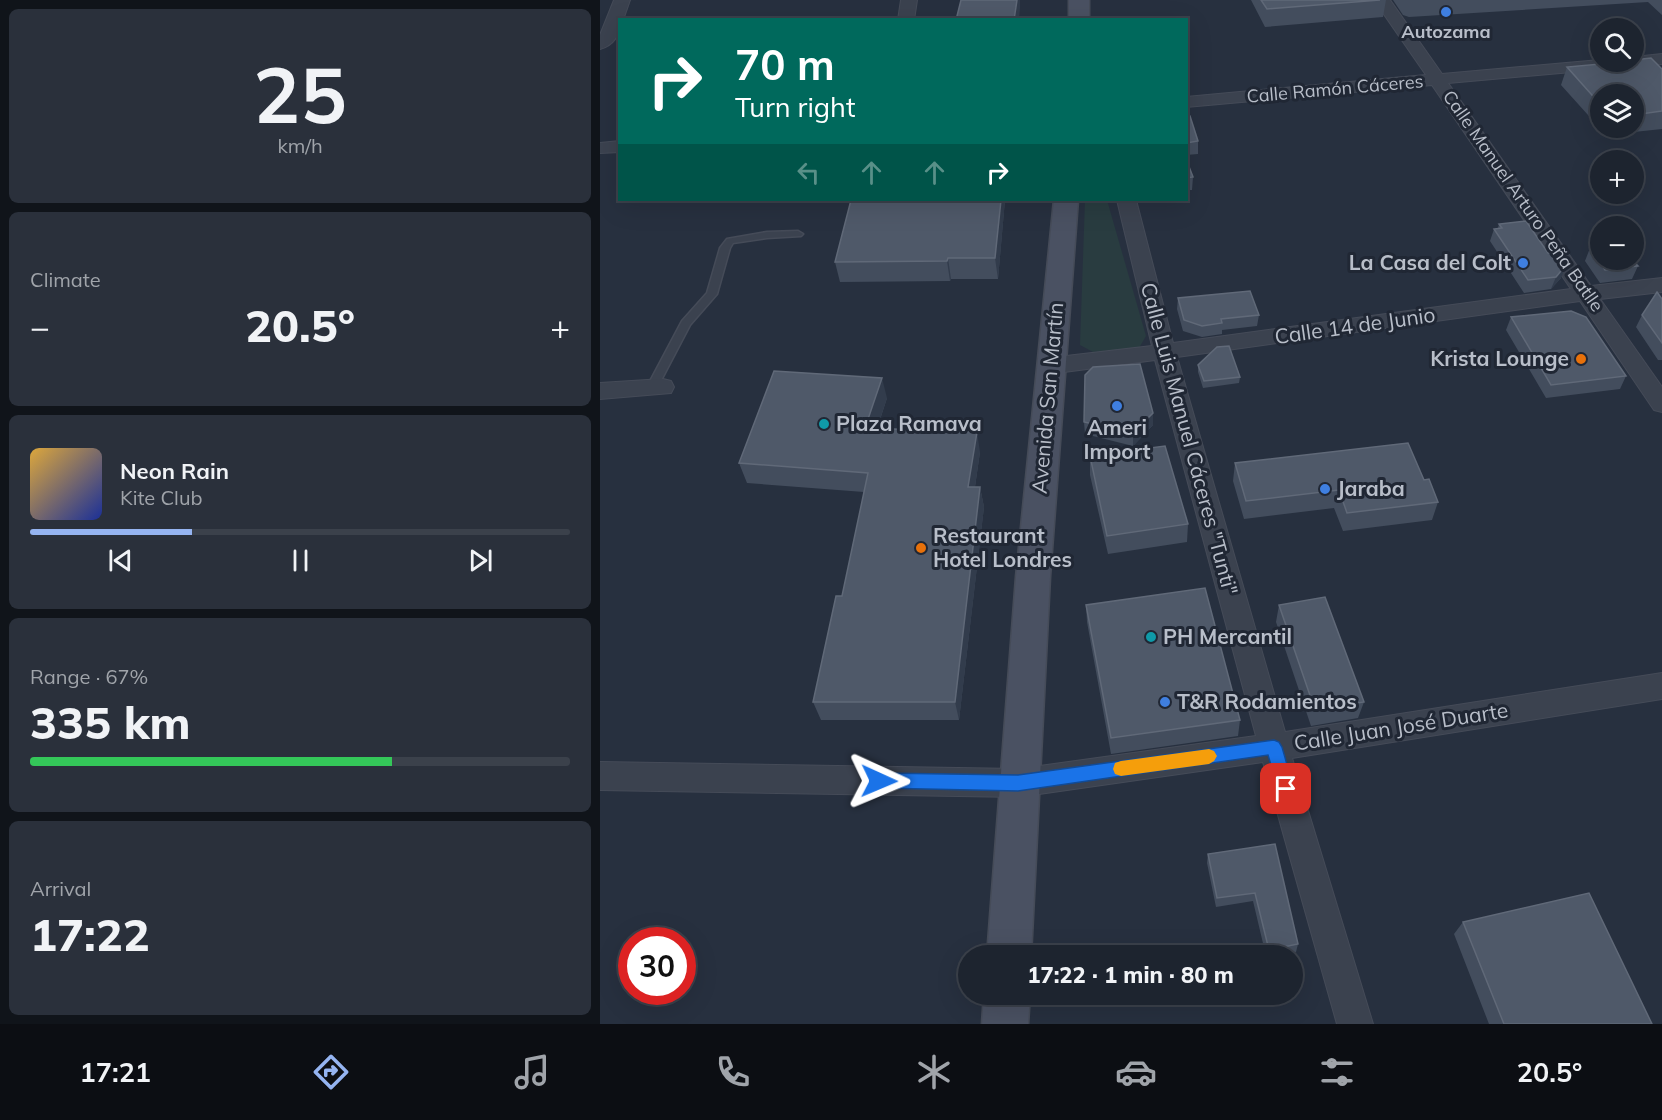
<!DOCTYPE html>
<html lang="en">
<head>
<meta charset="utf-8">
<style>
  :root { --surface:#1d242f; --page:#2a303b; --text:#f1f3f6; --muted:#a0a4aa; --line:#3b414b; --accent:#95b4f1 }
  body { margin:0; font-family:Mulish,sans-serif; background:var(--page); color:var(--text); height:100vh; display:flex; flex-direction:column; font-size:22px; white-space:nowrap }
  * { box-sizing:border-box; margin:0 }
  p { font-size:20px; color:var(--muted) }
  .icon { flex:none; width:33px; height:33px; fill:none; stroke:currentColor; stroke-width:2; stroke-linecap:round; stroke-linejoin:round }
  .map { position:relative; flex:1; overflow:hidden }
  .sheet { display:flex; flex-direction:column; gap:9px; padding:9px; background:#10141a; width:600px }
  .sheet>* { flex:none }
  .top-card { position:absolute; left:18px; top:18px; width:570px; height:183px; border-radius:0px; box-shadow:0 6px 24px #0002,0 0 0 2px var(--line); background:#00695c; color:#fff; overflow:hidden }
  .tools { position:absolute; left:990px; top:18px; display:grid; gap:12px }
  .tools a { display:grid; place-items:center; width:54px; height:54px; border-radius:50%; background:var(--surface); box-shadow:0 6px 24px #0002,0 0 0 2px var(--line); font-size:30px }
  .speed { position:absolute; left:18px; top:927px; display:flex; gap:12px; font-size:30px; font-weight:700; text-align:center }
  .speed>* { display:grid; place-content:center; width:78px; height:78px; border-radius:50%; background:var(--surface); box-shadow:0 6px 24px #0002,0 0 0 2px var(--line); line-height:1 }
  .speed .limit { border:9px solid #d22; background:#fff; color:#111 }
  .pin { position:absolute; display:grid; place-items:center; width:51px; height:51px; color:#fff; margin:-26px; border-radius:12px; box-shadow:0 3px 9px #0006 }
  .me { position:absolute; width:66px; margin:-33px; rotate:91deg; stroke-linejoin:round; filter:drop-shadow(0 0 4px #0008) }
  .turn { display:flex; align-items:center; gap:21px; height:126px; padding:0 18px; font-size:27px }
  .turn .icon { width:78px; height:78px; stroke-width:2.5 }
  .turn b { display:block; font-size:42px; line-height:51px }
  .lanes { display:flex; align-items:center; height:57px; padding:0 18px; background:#0003; justify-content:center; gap:30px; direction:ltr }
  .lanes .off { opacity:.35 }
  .big { font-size:45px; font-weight:800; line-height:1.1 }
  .sheet .widget { flex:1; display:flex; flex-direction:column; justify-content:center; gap:9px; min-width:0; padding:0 21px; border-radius:9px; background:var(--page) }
  .sheet .dial { align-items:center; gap:0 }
  .dial b { font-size:78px; line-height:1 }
  .song { display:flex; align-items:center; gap:18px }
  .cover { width:72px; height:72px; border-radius:9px; background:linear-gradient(135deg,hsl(40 70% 55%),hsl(230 70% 35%)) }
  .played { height:6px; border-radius:3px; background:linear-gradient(90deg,var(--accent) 30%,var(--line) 30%) }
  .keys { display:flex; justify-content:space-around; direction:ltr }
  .heat { display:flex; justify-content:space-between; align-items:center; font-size:33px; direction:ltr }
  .charge { height:9px; border-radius:4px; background:linear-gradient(90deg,#34c759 67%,var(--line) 0) }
  .trip { position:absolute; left:358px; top:945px; width:345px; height:60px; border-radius:30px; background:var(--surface); box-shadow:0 6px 24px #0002,0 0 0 2px var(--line); font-weight:800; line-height:60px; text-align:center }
  .tabs { display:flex; height:96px; justify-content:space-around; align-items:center; background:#0c0e13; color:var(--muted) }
  .tabs .icon { width:42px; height:42px }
  .tabs .selected { color:var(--accent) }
  .tabs b { font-size:27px; color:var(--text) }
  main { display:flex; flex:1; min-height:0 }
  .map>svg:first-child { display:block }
</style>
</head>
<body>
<main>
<section class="sheet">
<div class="widget dial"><b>25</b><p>km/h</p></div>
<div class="widget"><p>Climate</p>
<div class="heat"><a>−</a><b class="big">20.5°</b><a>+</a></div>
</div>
<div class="widget">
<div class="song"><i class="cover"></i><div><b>Neon Rain</b><p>Kite Club</p></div></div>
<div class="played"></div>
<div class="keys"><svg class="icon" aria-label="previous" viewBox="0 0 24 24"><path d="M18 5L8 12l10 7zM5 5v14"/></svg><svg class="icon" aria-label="pause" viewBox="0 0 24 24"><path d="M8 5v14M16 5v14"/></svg><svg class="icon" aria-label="next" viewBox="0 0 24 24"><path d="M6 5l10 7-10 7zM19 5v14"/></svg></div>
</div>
<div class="widget"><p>Range · 67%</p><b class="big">335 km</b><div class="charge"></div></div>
<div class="widget"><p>Arrival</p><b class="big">17:22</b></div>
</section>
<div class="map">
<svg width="1062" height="1024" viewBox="0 0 1062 1024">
  <rect width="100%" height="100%" fill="#27303f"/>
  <!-- green -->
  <path fill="#293c40" d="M485,200h22l39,136 -7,12 -46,4 -13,-7z"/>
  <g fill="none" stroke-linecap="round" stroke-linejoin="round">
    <!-- lane casing -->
    <g stroke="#454b58" stroke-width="3">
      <path id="lane" d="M198,231l5,3 -2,2 -34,2 -34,5 -3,5 -13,46 -27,31 -34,65h-8l-1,-3 35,-66 25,-28 13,-45 7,-9 40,-7z"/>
    </g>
    <!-- street casing -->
    <g stroke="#454b58" stroke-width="2">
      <path id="street" d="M14,0h16l-7,20h-3c0,13 -5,25 -20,29v-14z
        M301,0h16l-3,20h-16z
        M774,0h16l52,74 158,-14v2h34v-5l28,-3v10l-214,19 143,203 71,-8v14l-62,7 62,88v25l-8,-2 -74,-109 -403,56 108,375 377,-59v26l-370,59 81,266h-36l-74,-262 -245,35 -418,-7v-28l418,7 238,-33 -101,-376 -106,14 -8,-3 -3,-5 3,-5 8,-3 103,-12 -35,-146h19l37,143 398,-54 -139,-204 -246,22v-10l240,-22z
        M20,141v11l-20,1v-10z
        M63,379l8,2 3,6 -3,6 -71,6v-16z"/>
    </g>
    <!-- secondary casing -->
    <g stroke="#454b58" stroke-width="3">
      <path id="secondary" d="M469,0h20v20h-20z
        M454,200h24l-28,377 -19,379h-44l29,-379z
        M384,994h46l-2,30h-46z"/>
    </g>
    <!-- lane -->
    <use href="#lane" fill="#3b424f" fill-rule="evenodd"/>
    <!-- street -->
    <use href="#street" fill="#3b424f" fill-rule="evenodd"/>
    <!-- secondary -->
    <use href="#secondary" fill="#4a5162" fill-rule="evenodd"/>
  </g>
  <!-- wall -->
  <path fill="#434d5d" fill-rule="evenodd" d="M651,0h135l-3,17 -118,10z
    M793,0h269v15l-14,-13 -239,15 -6,-2z
    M967,67l95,2v60l-56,6 -45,-50zM1000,94h34v34h-34z
    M586,116l12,25v13l-12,1z
    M586,159l7,18 -1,13h-6z
    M251,200h154l-7,79h-47l-1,2 -110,1 -5,-20z
    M899,224l62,54 -10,11 -27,4 -34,-52 4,-12 4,-1z
    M990,248l48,18 -6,13 -32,4 -15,-22z
    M578,298l81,17 -2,11 -35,4v4l-20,3 -19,-6 -6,-22z
    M1062,299v61h-4l-22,-33 6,-12z
    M911,317l115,59 -6,13 -74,9 -40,-68z
    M598,365l42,12 -1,6 -36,5 -5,-16z
    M287,398l-10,31 103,23 -5,35h5l4,20 -25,213h-138l-8,-18 29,-106 22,-104 -117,-9 -8,-20z
    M484,422l69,3 -20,21 -48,-12z
    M490,456l98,68 -1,18 -79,12 -18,-79z
    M635,463l189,17 14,22 -6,18 -89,11 -9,-23 -90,11 -11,-38z
    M486,605l154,115 -2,16 -127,18 -24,-132z
    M679,605l85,97 -6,16 -47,8 -35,-104z
    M675,844l23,100 -2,8 -21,4h-9l-13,-55 -37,6 -9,-44 1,-9z
    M863,922l189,102h-163l-35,-90z"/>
  <!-- shaded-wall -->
  <path fill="#323c4c" d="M417,0h3v8l-1,12h-5z
    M401,200h4l-7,79 -3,-21z
    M348,258l3,21 -1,2 -3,-20z
    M966,265l-5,13 -10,11 5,-12z
    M282,378l5,20 -17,51 -5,-21z
    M553,413v12l-20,21v-13z
    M377,432l3,20 -8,55 -4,-20z
    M380,487l4,20 -25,213 -4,-18z"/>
  <!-- building -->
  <path fill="#4f5969" stroke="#606978" stroke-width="1.5" d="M361,0h56l-3,20h-58z
    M661,0h119l-113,9z
    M1051,58l11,11v42l-28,4v-21h-34v10l-33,-37 55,-5h12v-2z
    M586,116h4l8,25 -12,2z
    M586,159l7,18 -7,1z
    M251,200h150l-6,58h-47l-1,3 -112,1z
    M926,221l22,32 8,-1 10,13 -10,12 -28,3 -34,-51 8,-1 -3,-4z
    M1000,247v13h32l6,6 -33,4 -15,-22z
    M650,291l9,24 -38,4 1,4 -20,3 -18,-6 -6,-22z
    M1057,292l5,7v44l-20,-28z
    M971,311l15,6 40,59 -75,9 -40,-68z
    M629,346l11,31 -36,4 -6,-16 19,-18z
    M540,364l13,49 -20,20 -49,-11 1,-47 8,-8z
    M174,371l108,7 -17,50 112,4 -9,55h12l-25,215h-142l23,-106h6l26,-123 -129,-10z
    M808,443l16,37 5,-1 9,23 -91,11 -8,-23 -93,11 -11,-38z
    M565,446l23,78 -81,12 -17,-80z
    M605,588l35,132 -129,18 -25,-133z
    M725,597l39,105 -49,8 -36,-105z
    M675,844l23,100 -29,6 -14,-57 -38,5 -9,-44z
    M989,893l63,131h-148l-41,-102z"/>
  <!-- route -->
  <path fill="#1a73e8" stroke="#114b97" stroke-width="1.5" d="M674,740l5,2 3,5 12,42 -2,6 -6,2 -6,-2 -12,-40 -250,36 -139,-3 -6,-2 -2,-5 2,-6 6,-2 139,2z"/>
  <!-- slow -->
  <path fill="#f59e0b" d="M609,749l5,2 3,5 -3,5 -5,3 -88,12 -6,-2 -2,-5 2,-6 6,-2z"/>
  <!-- markers -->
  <g fill="#3f7fe0" stroke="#202734" stroke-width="2">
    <circle cx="846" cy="12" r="6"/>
    <circle cx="923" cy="263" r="6"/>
    <circle cx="517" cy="406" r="6"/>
    <circle cx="725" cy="489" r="6"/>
    <circle cx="565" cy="702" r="6"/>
  </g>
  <g fill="#e8710a" stroke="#202734" stroke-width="2">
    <circle cx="981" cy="359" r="6"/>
    <circle cx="321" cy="548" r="6"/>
  </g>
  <g fill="#0f9aa8" stroke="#202734" stroke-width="2">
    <circle cx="224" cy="424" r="6"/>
    <circle cx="551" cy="637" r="6"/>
  </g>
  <g text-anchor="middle" stroke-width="6" stroke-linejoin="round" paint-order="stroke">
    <!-- far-poi labels -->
    <g font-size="18" font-weight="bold" fill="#b8bec9" stroke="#202734">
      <text x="846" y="38">Autozama</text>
    </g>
    <!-- far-street labels -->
    <g font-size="18" fill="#b8bec9" stroke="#202734">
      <text transform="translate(735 89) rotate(-5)" y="6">Calle Ramón Cáceres</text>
      <text transform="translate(923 201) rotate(55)" y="6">Calle Manuel Arturo Peña Batlle</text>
    </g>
    <!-- poi labels -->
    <g font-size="21" font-weight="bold" fill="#b8bec9" stroke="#202734" text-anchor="start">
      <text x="911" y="270" text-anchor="end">La Casa del Colt</text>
      <text x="969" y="366" text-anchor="end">Krista Lounge</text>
      <text x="236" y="431">Plaza Ramava</text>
      <text x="517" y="435" text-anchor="middle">Ameri<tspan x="517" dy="24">Import</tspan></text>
      <text x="737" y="496">Jaraba</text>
      <text x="333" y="543">Restaurant<tspan x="333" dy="24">Hotel Londres</tspan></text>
      <text x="563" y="644">PH Mercantil</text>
      <text x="577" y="709">T&amp;R Rodamientos</text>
    </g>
    <!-- street labels -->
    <g font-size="21" fill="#b8bec9" stroke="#202734">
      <text transform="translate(755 326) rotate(-8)" y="7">Calle 14 de Junio</text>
      <text transform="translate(448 398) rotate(-85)" y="7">Avenida San Martín</text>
      <text transform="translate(589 439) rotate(75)" y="7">Calle Luis Manuel Cáceres "Tunti"</text>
      <text transform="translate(801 727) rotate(-9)" y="7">Calle Juan José Duarte</text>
    </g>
  </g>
</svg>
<div class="tools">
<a><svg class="icon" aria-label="search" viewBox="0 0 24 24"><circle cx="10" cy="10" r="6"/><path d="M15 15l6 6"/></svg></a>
<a><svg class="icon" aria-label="layers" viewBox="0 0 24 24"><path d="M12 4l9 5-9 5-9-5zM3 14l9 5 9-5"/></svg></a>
<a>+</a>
<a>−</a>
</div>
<div class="speed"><div class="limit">30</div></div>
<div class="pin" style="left:686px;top:789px;background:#d93025"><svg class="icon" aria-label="arrive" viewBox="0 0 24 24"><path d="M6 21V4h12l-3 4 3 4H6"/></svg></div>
<svg class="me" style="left:279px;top:781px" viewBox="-20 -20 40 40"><path d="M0-17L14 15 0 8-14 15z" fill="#1a73e8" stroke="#fff" stroke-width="4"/></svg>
<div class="trip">17:22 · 1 min · 80 m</div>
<div class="top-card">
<div class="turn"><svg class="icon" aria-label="right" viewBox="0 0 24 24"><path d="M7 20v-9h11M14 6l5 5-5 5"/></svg><div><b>70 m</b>Turn right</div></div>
<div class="lanes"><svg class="icon off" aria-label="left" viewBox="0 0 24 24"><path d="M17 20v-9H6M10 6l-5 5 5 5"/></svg><svg class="icon off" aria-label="ahead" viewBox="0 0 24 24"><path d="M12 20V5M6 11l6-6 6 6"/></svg><svg class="icon off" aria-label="ahead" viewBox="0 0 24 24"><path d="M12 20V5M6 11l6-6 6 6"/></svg><svg class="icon" aria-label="right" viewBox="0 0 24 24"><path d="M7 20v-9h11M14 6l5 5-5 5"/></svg></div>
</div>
</div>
</main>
<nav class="tabs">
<b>17:21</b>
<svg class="icon selected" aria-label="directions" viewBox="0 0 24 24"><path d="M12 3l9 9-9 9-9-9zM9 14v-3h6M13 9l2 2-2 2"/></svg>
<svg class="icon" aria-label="music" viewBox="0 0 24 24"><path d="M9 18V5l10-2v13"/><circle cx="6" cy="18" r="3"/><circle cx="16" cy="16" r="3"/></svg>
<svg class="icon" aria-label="phone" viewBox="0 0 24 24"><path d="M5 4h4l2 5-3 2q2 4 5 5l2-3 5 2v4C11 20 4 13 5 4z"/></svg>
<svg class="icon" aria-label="climate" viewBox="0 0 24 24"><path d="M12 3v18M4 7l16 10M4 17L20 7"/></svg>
<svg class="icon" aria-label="car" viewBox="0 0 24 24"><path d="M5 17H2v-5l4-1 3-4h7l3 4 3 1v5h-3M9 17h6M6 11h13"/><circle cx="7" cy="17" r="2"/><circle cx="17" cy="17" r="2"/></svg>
<svg class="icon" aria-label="filters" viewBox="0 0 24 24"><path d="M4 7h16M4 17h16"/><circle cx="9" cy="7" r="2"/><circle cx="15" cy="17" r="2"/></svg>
<b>20.5°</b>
</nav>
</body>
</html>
